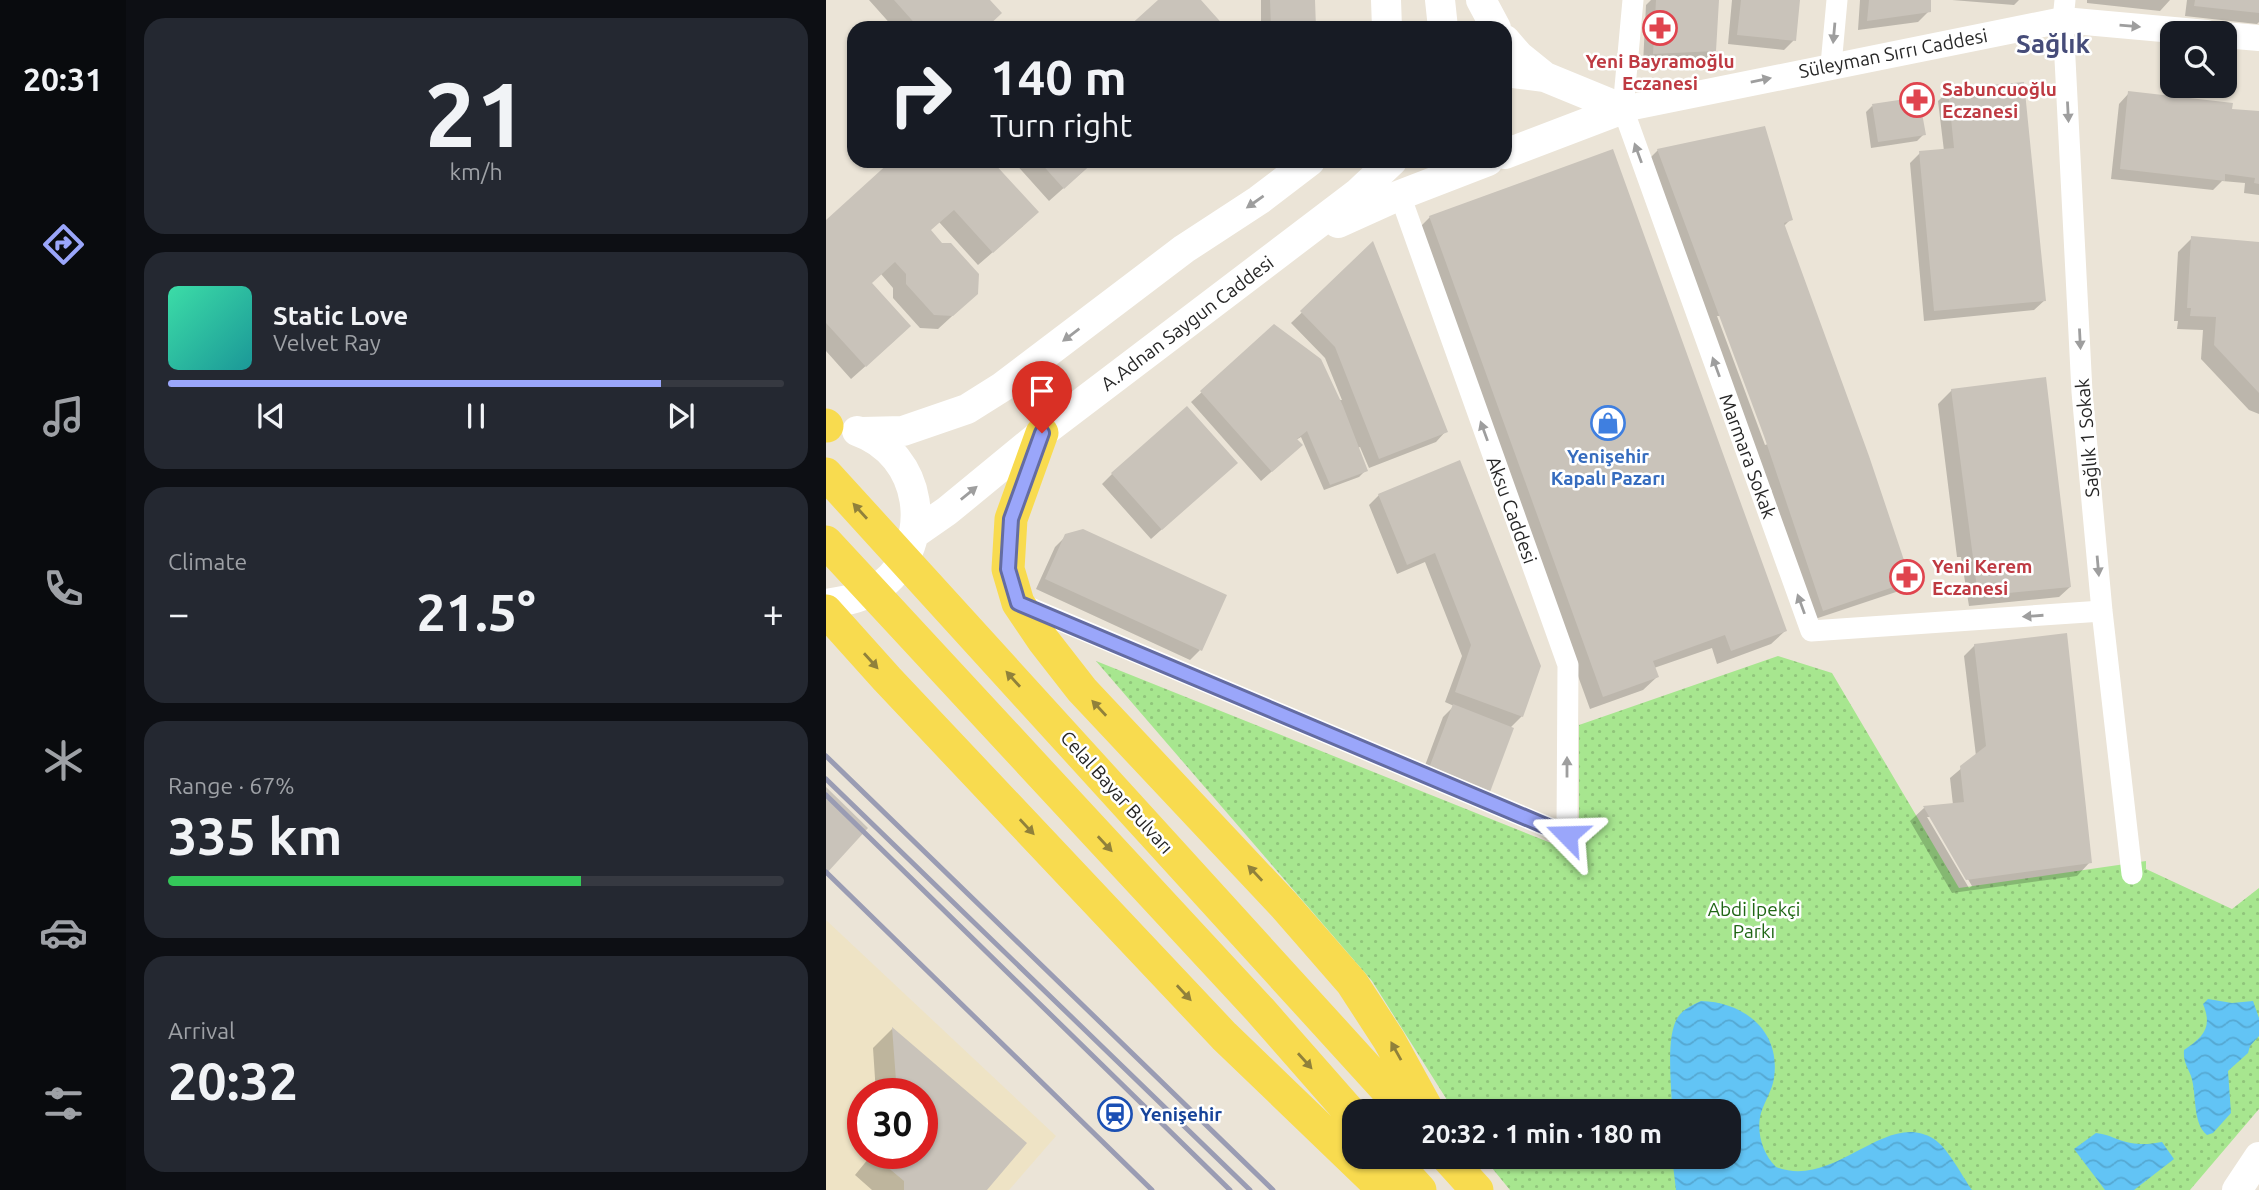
<!DOCTYPE html>
<html lang="en">
<head>
<meta charset="utf-8">
<style>
  :root { --surface:#171b24; --page:#242831; --text:#f1f3f6; --muted:#9ea1a6; --line:#363941; --accent:#9aa6fa }
  body { margin:0; font-family:Ubuntu,sans-serif; background:var(--page); color:var(--text); height:100vh; display:flex; flex-direction:column; font-size:26px; white-space:nowrap }
  * { box-sizing:border-box; margin:0 }
  p { font-size:23px; color:var(--muted) }
  .icon { flex:none; width:38px; height:38px; fill:none; stroke:currentColor; stroke-width:2; stroke-linecap:round; stroke-linejoin:round }
  .map { position:relative; flex:1; overflow:hidden }
  .drawer { display:flex; flex-direction:column; gap:18px; padding:18px; background:#0d0f14; width:700px }
  .drawer>* { flex:none }
  .top-card { position:absolute; left:21px; top:21px; width:665px; height:147px; border-radius:21px; box-shadow:0 2px 5px #0004; background:#171b24; color:var(--text); overflow:hidden }
  .tools { position:absolute; left:1334px; top:21px; display:grid; gap:14px }
  .tools a { display:grid; place-items:center; width:77px; height:77px; border-radius:14px; background:var(--surface); box-shadow:0 2px 5px #0004; font-size:35px }
  .speed { position:absolute; left:21px; top:1078px; display:flex; gap:14px; font-size:35px; font-weight:700; text-align:center }
  .speed>* { display:grid; place-content:center; width:91px; height:91px; border-radius:50%; background:var(--surface); box-shadow:0 2px 5px #0004; line-height:1 }
  .speed .limit { border:10px solid #d22; background:#fff; color:#111 }
  .pin { position:absolute; display:grid; place-items:center; width:60px; height:60px; color:#fff; margin:-72px -30px; border-radius:50% 50% 50% 0; rotate:-45deg; box-shadow:0 0 7px #0007 }
  .pin .icon { rotate:45deg }
  .me { position:absolute; width:77px; margin:-38px; rotate:292deg; stroke-linejoin:round; filter:drop-shadow(0 0 5px #0008) }
  .turn { display:flex; align-items:center; gap:24px; height:147px; padding:0 28px; font-size:32px }
  .turn .icon { width:91px; height:91px; stroke-width:2.5 }
  .turn b { display:block; font-size:49px; line-height:60px }
  .big { font-size:52px; font-weight:600; line-height:1.1 }
  .drawer .tile { flex:1; display:flex; flex-direction:column; justify-content:center; gap:10px; min-width:0; padding:0 24px; border-radius:21px; background:var(--page) }
  .drawer .dial { align-items:center; gap:0 }
  .dial b { font-size:91px; line-height:1 }
  .song { display:flex; align-items:center; gap:21px }
  .cover { width:84px; height:84px; border-radius:10px; background:linear-gradient(135deg,hsl(160 70% 55%),hsl(180 70% 35%)) }
  .played { height:7px; border-radius:4px; background:linear-gradient(90deg,var(--accent) 80%,var(--line) 80%) }
  .keys { display:flex; justify-content:space-around; direction:ltr }
  .heat { display:flex; justify-content:space-between; align-items:center; font-size:38px; direction:ltr }
  .charge { height:10px; border-radius:5px; background:linear-gradient(90deg,#34c759 67%,var(--line) 0) }
  .trip { position:absolute; left:516px; top:1099px; width:399px; height:70px; border-radius:21px; background:var(--surface); box-shadow:0 2px 5px #0004; font-weight:600; line-height:70px; text-align:center }
  main { display:flex; flex:1; min-height:0 }
  .menu { display:flex; flex-direction:column; width:126px; justify-content:space-around; align-items:center; background:#090b0e; color:var(--muted) }
  .menu .icon { width:49px; height:49px }
  .menu .on { color:var(--accent) }
  .menu b { font-size:32px; color:var(--text) }
  .map>svg:first-child { display:block }
</style>
</head>
<body>
<main>
<nav class="menu">
<b>20:31</b>
<svg class="icon on" aria-label="directions" viewBox="0 0 24 24"><path d="M12 3l9 9-9 9-9-9zM9 14v-3h6M13 9l2 2-2 2"/></svg>
<svg class="icon" aria-label="music" viewBox="0 0 24 24"><path d="M9 18V5l10-2v13"/><circle cx="6" cy="18" r="3"/><circle cx="16" cy="16" r="3"/></svg>
<svg class="icon" aria-label="phone" viewBox="0 0 24 24"><path d="M5 4h4l2 5-3 2q2 4 5 5l2-3 5 2v4C11 20 4 13 5 4z"/></svg>
<svg class="icon" aria-label="climate" viewBox="0 0 24 24"><path d="M12 3v18M4 7l16 10M4 17L20 7"/></svg>
<svg class="icon" aria-label="car" viewBox="0 0 24 24"><path d="M5 17H2v-5l4-1 3-4h7l3 4 3 1v5h-3M9 17h6M6 11h13"/><circle cx="7" cy="17" r="2"/><circle cx="17" cy="17" r="2"/></svg>
<svg class="icon" aria-label="filters" viewBox="0 0 24 24"><path d="M4 7h16M4 17h16"/><circle cx="9" cy="7" r="2"/><circle cx="15" cy="17" r="2"/></svg>
</nav>
<section class="drawer">
<div class="tile dial"><b>21</b><p>km/h</p></div>
<div class="tile">
<div class="song"><i class="cover"></i><div><b>Static Love</b><p>Velvet Ray</p></div></div>
<div class="played"></div>
<div class="keys"><svg class="icon" aria-label="previous" viewBox="0 0 24 24"><path d="M18 5L8 12l10 7zM5 5v14"/></svg><svg class="icon" aria-label="pause" viewBox="0 0 24 24"><path d="M8 5v14M16 5v14"/></svg><svg class="icon" aria-label="next" viewBox="0 0 24 24"><path d="M6 5l10 7-10 7zM19 5v14"/></svg></div>
</div>
<div class="tile"><p>Climate</p>
<div class="heat"><a>−</a><b class="big">21.5°</b><a>+</a></div>
</div>
<div class="tile"><p>Range · 67%</p><b class="big">335 km</b><div class="charge"></div></div>
<div class="tile"><p>Arrival</p><b class="big">20:32</b></div>
</section>
<div class="map">
<svg width="1433" height="1190" viewBox="0 0 1433 1190">
  <defs>
    <pattern id="park-dots" width="8" height="8" patternUnits="userSpaceOnUse" patternTransform="scale(1.75)"><rect width="8" height="8" fill="#a7e68f"/><path d="M2 2h.1M6 6h.1" fill="none" stroke="#90c57b" stroke-width="1.8" stroke-linecap="round"/></pattern>
    <pattern id="water-waves" width="16" height="10" patternUnits="userSpaceOnUse" patternTransform="scale(1.75)"><rect width="16" height="10" fill="#62c4f5"/><path d="M0 5q4-4 8 0t8 0" fill="none" stroke="#55a8d2"/></pattern>
  </defs>
  <rect width="100%" height="100%" fill="#ebe4d7"/>
  <!-- education -->
  <path fill="#eee3c5" fill-rule="evenodd" d="M0,920l230,216 -47,54h-183zM37,1094h59v59h-59z"/>
  <!-- park -->
  <path fill="url(#park-dots)" d="M952,656l54,17 127,215 187,-27v8l86,40 27,-21v221l-69,81h-680l-27,-33h246v-46h-275l-82,-130 -276,-320 470,188 13,-11v-113z"/>
  <!-- water -->
  <path fill="url(#water-waves)" d="M1382,999l24,4 21,-2 6,17v18l-9,10 -2,7 -20,18 3,42 -18,20 -6,2c-15,-12 -10,-41 -16,-59 -4,-10 -8,-15 -7,-26 19,-13 29,-22 19,-46z
    M875,1001c43,1 80,30 73,77 -2,13 -9,22 -13,35 -5,18 1,40 15,54 59,23 110,-59 158,-28 14,9 28,37 38,51h-296l-4,-33h57v-46h-57c0,-23 -7,-75 6,-94 5,-8 15,-12 23,-16z
    M1270,1133c13,1 22,8 35,10 11,2 20,1 31,-1l12,17 -40,31h-29l-31,-41z"/>
  <!-- shadow -->
  <path fill="#0003" fill-rule="evenodd" d="M43,0h119l-3,28h-91z
    M435,0h52l1,28h-53z
    M825,0h67l-4,51 -10,10 -61,3 3,-59z
    M906,0h66l-4,40 -10,10 -56,-6z
    M1034,0h70l-1,11 -11,11 -60,8z
    M1126,0h67l-5,5z
    M1261,0h83l-10,11 -73,-8z
    M1361,0h72v22l-2,2 -72,-8z
    M1123,91l96,209 -11,10 -110,11 -14,-158 10,-10 24,-2 -6,-50z
    M1303,93l101,17 27,3 2,-2v84l-15,-2 1,-10 -23,-2 -9,9 -102,-11 8,-75z
    M1046,106l52,28 -7,7 -46,7 -5,-36z
    M832,150l133,69 -8,8 126,353 -10,11 -87,29 -168,-456zM891,316h4l47,128 -3,1z
    M68,161h96l33,65 -45,39 -39,-43 -10,9 33,76 -24,22 -18,-1 -27,-30v-10l-12,-14 -11,9 25,57 -44,39 -25,-28v-129z
    M187,161h81l-45,40z
    M604,217l355,414 -14,13 -54,20 -5,-16 -58,20 3,9 -14,13 -53,19 -174,-478z
    M1366,238l67,6v170l-10,-4 -48,-51 2,-29 -26,-1 1,-8h-4l4,-69z
    M547,244l73,187 -10,11 -67,26 -9,-21 -3,1 9,22 -7,7 -35,13 -23,-53 -5,3 -6,15 -29,26 -70,-79 11,-10 140,8 -17,-42 -34,-35z
    M1219,379l25,208 -11,10 -90,9 -8,-49h-4l-19,-153 14,-14z
    M633,463l63,253 -12,12 -90,51 23,-62 11,-11 -9,-4 17,-46 -37,-94 -28,12 -28,-69 10,-10z
    M399,473l-74,66 -49,-55 10,-10z
    M240,536l134,114 -10,10 -154,-71 19,-42z
    M1149,645l115,217 -13,14 -125,17 -42,-72 14,-13 29,-3 -3,-27 26,-22 -12,-100zM1101,817h4l41,69 -3,2z
    M66,1029l132,115 -40,46h-112l-17,-15 18,-22h49v-59h-46l-3,-46z"/>
  <!-- building -->
  <path fill="#c9c3ba" d="M68,0h96l12,13 -16,15h-67z
    M332,0h43l25,28h-99z
    M444,0h45l1,28h-45z
    M830,0h63l-3,51 -63,3z
    M915,0h59l-4,41 -59,-6z
    M1043,0h62v12l-64,9z
    M1369,0h64v13l-65,-7z
    M1198,82l22,219 -112,10 -15,-160 35,-3 -6,-59z
    M1302,91l105,12 -1,6 27,2v73l-5,-1 1,-5 -30,-4v7l-105,-12z
    M1093,97l7,38 -48,7 -6,-38z
    M939,126l28,94 -9,3 85,233 42,125 -88,30 -59,-175 -107,-287z
    M787,149l174,482 -56,20 -6,-16 -72,26 6,16 -56,20 -174,-481z
    M65,161h101l47,51 -46,41 -39,-43 -23,20 11,13h9l28,31 -1,20 -25,22 -19,-1 -28,-31v-10l-11,-12 -23,21 39,43 -45,41 -40,-44v-103z
    M213,161h56l-31,28z
    M1365,236l68,6v151l-45,-48 2,-28 -26,-1 1,-8h-4z
    M547,241l75,191 -69,27 -44,-112 -35,-36z
    M448,324l47,35 22,47 25,65 -38,14 -23,-54 -10,8 6,6 -31,27 -72,-81z
    M1220,377l25,210 -93,9 -27,-207z
    M361,406l51,57 -76,67 -51,-57z
    M634,460l81,206 -18,51 -68,-25 16,-47 -36,-92 -28,12 -29,-71z
    M257,529l144,66 -25,56 -157,-72 20,-45z
    M1241,633l25,230 -126,17 -43,-74 41,-4 -4,-36 26,-20 -12,-102z
    M627,704l61,24 -24,64 -61,-24z
    M0,787l42,41 -42,46z
    M66,1027l135,116 -40,47h-83v-9l-31,-26 49,-2v-59h-25z"/>
  <g fill="none" stroke-linecap="round" stroke-linejoin="round">
    <!-- minor -->
    <path stroke="#fff" stroke-width="21" d="M807,0l-10,109 188,522 291,-20
      M1239,0l-2,20 19,372 20,219 30,263
      M1005,65l6,-65
      M195,604l546,231 1,-170 -168,-470"/>
    <!-- tertiary -->
    <path stroke="#fff" stroke-width="26" d="M1398,35l35,3
      M797,109l440,-89 144,13"/>
    <!-- secondary -->
    <path stroke="#fff" stroke-width="30" d="M560,0l1,28
      M614,0l3,28
      M655,0l15,28
      M679,40l14,16 26,21
      M679,72l40,5 78,32
      M679,154l118,-45
      M512,223l62,-28 88,-34
      M36,432l41,-1 64,-22 35,-22 182,-138 75,-49 51,-39
      M88,534l33,-23 95,-78 316,-240 34,-32
      M0,604c20,-3 40,-7 56,-19 54,-43 41,-131 -25,-154
      M1411,1190l22,-33"/>
    <!-- primary -->
    <path stroke="#f8db4f" stroke-width="33" d="M0,425l1,1
      M216,433l-31,86 -3,50 10,34 25,37 39,50 202,215 68,78 37,57 39,71
      M0,474l580,637
      M0,542l434,468 94,107
      M0,611l61,68 337,357 160,154
      M564,1157l30,33
      M621,1157l30,33"/>
    <!-- rail -->
    <path stroke="#9a9cb3" stroke-width="5" d="M0,756l447,434
      M0,779l424,411
      M0,795l404,395
      M0,872l326,318"/>
  </g>
  <!-- one-way arrows -->
  <defs><path id="oneway-solid" d="M-6-.8H1V-3.2L6.5 0L1 3.2V.8H-6Z" transform="scale(1.75)"/></defs>
  <g fill="#9e9e9e">
    <use href="#oneway-solid" transform="translate(1304 26) rotate(5)"/>
    <use href="#oneway-solid" transform="translate(1008 33) rotate(95)"/>
    <use href="#oneway-solid" transform="translate(935 80) rotate(-12)"/>
    <use href="#oneway-solid" transform="translate(1242 112) rotate(87)"/>
    <use href="#oneway-solid" transform="translate(812 153) rotate(-110)"/>
    <use href="#oneway-solid" transform="translate(429 202) rotate(145)"/>
    <use href="#oneway-solid" transform="translate(245 335) rotate(143)"/>
    <use href="#oneway-solid" transform="translate(1254 339) rotate(87)"/>
    <use href="#oneway-solid" transform="translate(890 367) rotate(-110)"/>
    <use href="#oneway-solid" transform="translate(658 431) rotate(-110)"/>
    <use href="#oneway-solid" transform="translate(143 493) rotate(-39)"/>
    <use href="#oneway-solid" transform="translate(1272 566) rotate(85)"/>
    <use href="#oneway-solid" transform="translate(975 604) rotate(-110)"/>
    <use href="#oneway-solid" transform="translate(1207 616) rotate(176)"/>
    <use href="#oneway-solid" transform="translate(741 767) rotate(-90)"/>
  </g>
  <g fill="#90813b">
    <use href="#oneway-solid" transform="translate(34 511) rotate(-132)"/>
    <use href="#oneway-solid" transform="translate(45 661) rotate(48)"/>
    <use href="#oneway-solid" transform="translate(187 679) rotate(-132)"/>
    <use href="#oneway-solid" transform="translate(273 708) rotate(-133)"/>
    <use href="#oneway-solid" transform="translate(201 827) rotate(47)"/>
    <use href="#oneway-solid" transform="translate(279 844) rotate(47)"/>
    <use href="#oneway-solid" transform="translate(429 873) rotate(-133)"/>
    <use href="#oneway-solid" transform="translate(358 993) rotate(47)"/>
    <use href="#oneway-solid" transform="translate(570 1051) rotate(-119)"/>
    <use href="#oneway-solid" transform="translate(479 1061) rotate(48)"/>
  </g>
  <g fill="none" stroke-linecap="round" stroke-linejoin="round">
    <!-- route casing -->
    <g stroke="#646ca2" stroke-width="18">
      <path id="route" d="M216,433l-31,86 -3,50 10,34 549,232"/>
    </g>
    <!-- route -->
    <use href="#route" stroke="#9aa6fa" stroke-width="12"/>
  </g>
  <!-- icons -->
  <defs>
    <g id="pharmacy-ring" transform="scale(1.75)"><circle r="9.5" fill="#fff" stroke="#e0444e" stroke-width="1.5"/><path d="M-2-6h4v4h4v4h-4v4h-4v-4h-4v-4h4Z" fill="#e0444e"/></g>
    <g id="shop-ring" transform="scale(1.75)"><circle r="9.5" fill="#fff" stroke="#3f7fe0" stroke-width="1.5"/><path d="M-5-2.5h2.3a2.7 3.5 0 0 1 5.4 0H5L5.5 6h-11ZM-1.5-2.5h3a1.5 2.3 0 0 0-3 0Z" fill="#3f7fe0"/></g>
    <g id="station-ring" transform="scale(1.75)"><circle r="9.5" fill="#fff" stroke="#1a4fb4" stroke-width="1.5"/><path d="M-3-6H3Q5-6 5-4V2Q5 4 3 4L4.5 6H3L1.5 4h-3L-3 6H-4.5L-3 4Q-5 4-5 2V-4Q-5-6-3-6ZM-3.5-4v3h7v-3ZM-3.5 1v1.5H-2V1ZM2 1v1.5H3.5V1Z" fill="#1a4fb4"/></g>
  </defs>
  <g fill-rule="evenodd">
    <use href="#pharmacy-ring" x="834" y="28"/>
    <use href="#pharmacy-ring" x="1091" y="100"/>
    <use href="#shop-ring" x="782" y="423"/>
    <use href="#pharmacy-ring" x="1081" y="577"/>
    <use href="#station-ring" x="289" y="1114"/>
  </g>
  <g text-anchor="middle" stroke-width="5" stroke-linejoin="round" paint-order="stroke">
    <!-- street labels -->
    <g font-size="19" fill="#272727" stroke="#fff">
      <text transform="translate(1067 53) rotate(-11)" y="7">Süleyman Sırrı Caddesi</text>
      <text transform="translate(361 323) rotate(-37)" y="7">A.Adnan Saygun Caddesi</text>
      <text transform="translate(1261 438) rotate(-95)" y="7">Sağlık 1 Sokak</text>
      <text transform="translate(922 456) rotate(70)" y="7">Marmara Sokak</text>
      <text transform="translate(686 510) rotate(70)" y="7">Aksu Caddesi</text>
      <text transform="translate(291 792) rotate(48)" y="7">Celal Bayar Bulvarı</text>
    </g>
    <!-- health labels -->
    <g font-size="19" font-weight="bold" fill="#be3a42" stroke="#fff" text-anchor="start">
      <text x="834" y="68" text-anchor="middle">Yeni Bayramoğlu<tspan x="834" dy="22">Eczanesi</tspan></text>
      <text x="1116" y="96">Sabuncuoğlu<tspan x="1116" dy="22">Eczanesi</tspan></text>
      <text x="1106" y="573">Yeni Kerem<tspan x="1106" dy="22">Eczanesi</tspan></text>
    </g>
    <!-- shop labels -->
    <g font-size="19" font-weight="bold" fill="#366cbe" stroke="#fff">
      <text x="782" y="463">Yenişehir<tspan x="782" dy="22">Kapalı Pazarı</tspan></text>
    </g>
    <!-- park labels -->
    <g font-size="19" fill="#206615" stroke="#fff">
      <text x="928" y="916">Abdi İpekçi<tspan x="928" dy="22">Parkı</tspan></text>
    </g>
    <!-- transit labels -->
    <g font-size="19" font-weight="bold" fill="#164399" stroke="#fff" text-anchor="start">
      <text x="314" y="1121">Yenişehir</text>
    </g>
    <!-- district labels -->
    <g font-size="26" font-weight="bold" fill="#464c79" stroke="#fff">
      <text x="1227" y="53">Sağlık</text>
    </g>
  </g>
</svg>
<div class="tools">
<a><svg class="icon" aria-label="search" viewBox="0 0 24 24"><circle cx="10" cy="10" r="6"/><path d="M15 15l6 6"/></svg></a>
</div>
<div class="speed"><div class="limit">30</div></div>
<div class="pin" style="left:216px;top:433px;background:#d93025"><svg class="icon" aria-label="arrive" viewBox="0 0 24 24"><path d="M6 21V4h12l-3 4 3 4H6"/></svg></div>
<svg class="me" style="left:741px;top:835px" viewBox="-20 -20 40 40"><path d="M0-17L14 15 0 8-14 15z" fill="#9aa6fa" stroke="#fff" stroke-width="4"/></svg>
<div class="trip">20:32 · 1 min · 180 m</div>
<div class="top-card">
<div class="turn"><svg class="icon" aria-label="right" viewBox="0 0 24 24"><path d="M7 20v-9h11M14 6l5 5-5 5"/></svg><div><b>140 m</b>Turn right</div></div>
</div>
</div>
</main>
</body>
</html>
